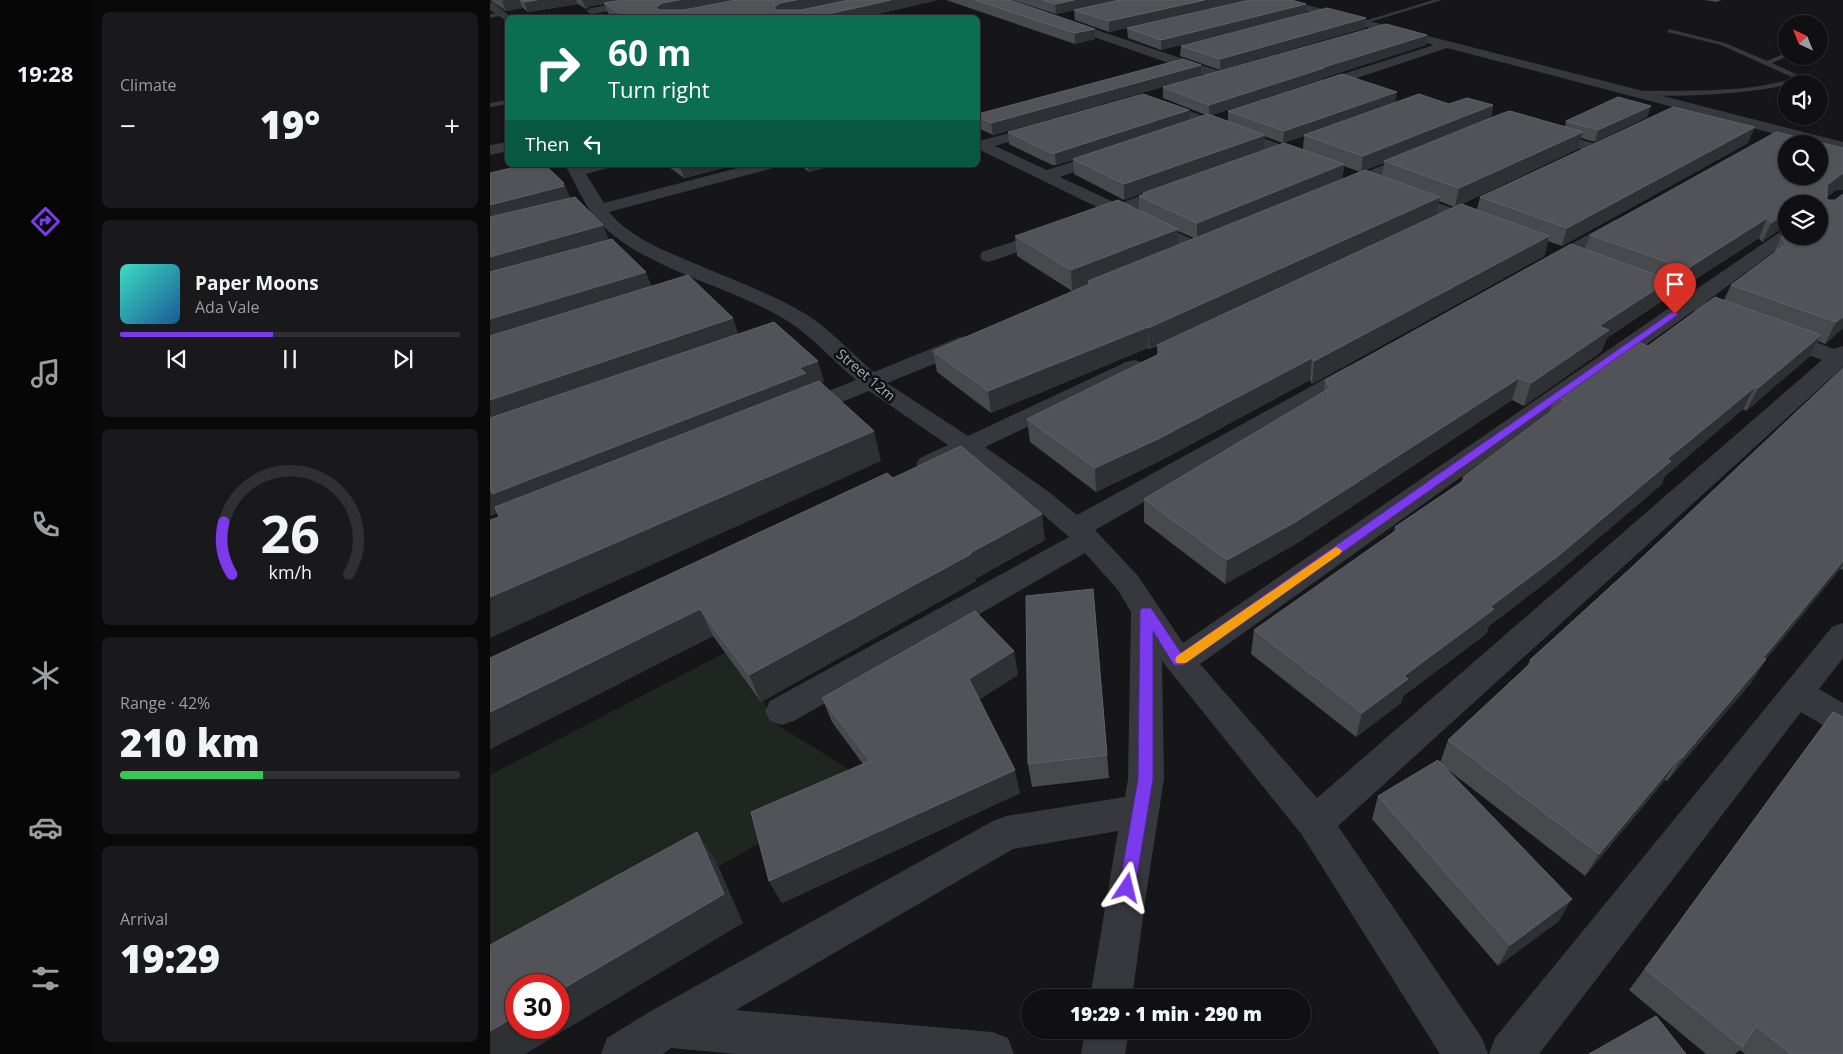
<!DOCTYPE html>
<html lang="en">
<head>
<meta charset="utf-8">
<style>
  :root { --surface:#101012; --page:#19191b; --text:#f1f3f6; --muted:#9c9d9f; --line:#303032; --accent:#7c3aed }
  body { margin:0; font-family:"Open Sans",sans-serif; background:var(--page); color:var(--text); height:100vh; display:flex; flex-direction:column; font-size:19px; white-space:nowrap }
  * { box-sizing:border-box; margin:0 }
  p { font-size:16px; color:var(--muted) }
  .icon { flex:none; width:28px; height:28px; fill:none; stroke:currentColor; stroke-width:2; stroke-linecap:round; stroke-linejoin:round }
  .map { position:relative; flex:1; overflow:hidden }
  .drawer { display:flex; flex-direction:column; gap:12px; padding:12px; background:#09090a; width:400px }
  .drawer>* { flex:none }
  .guide { position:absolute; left:15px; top:15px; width:475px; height:152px; border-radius:8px; box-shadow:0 1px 4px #0004,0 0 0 1px var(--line); background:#0b6e4f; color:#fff; overflow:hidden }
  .needle { width:32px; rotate:317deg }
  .tools { position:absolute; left:1288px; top:15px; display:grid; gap:10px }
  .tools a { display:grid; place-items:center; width:50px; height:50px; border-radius:50%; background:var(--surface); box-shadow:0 1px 4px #0004,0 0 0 1px var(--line); font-size:25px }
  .speed { position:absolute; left:15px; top:974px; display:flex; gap:10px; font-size:25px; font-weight:700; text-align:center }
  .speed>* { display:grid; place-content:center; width:65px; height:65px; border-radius:50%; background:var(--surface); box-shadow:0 1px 4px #0004,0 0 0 1px var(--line); line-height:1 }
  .speed .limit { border:8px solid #d22; background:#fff; color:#111 }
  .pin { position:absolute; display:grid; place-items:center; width:42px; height:42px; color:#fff; margin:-51px -21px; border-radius:50% 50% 50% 0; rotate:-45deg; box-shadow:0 0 5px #0007 }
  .pin .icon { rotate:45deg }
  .me { position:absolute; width:55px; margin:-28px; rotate:10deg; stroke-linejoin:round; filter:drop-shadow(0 0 4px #0008) }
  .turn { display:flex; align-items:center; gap:18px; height:105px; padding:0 20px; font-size:22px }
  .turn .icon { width:65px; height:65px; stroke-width:2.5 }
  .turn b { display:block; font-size:35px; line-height:42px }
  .then { display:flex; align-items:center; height:48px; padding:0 20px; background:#0003; gap:10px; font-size:19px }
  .big { font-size:38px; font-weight:800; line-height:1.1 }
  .drawer .card { flex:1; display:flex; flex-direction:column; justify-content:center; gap:8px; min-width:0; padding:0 18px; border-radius:8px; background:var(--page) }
  .drawer .dial { align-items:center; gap:0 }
  .dial svg { height:130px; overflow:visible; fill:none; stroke:var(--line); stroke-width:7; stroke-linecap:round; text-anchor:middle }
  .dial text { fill:var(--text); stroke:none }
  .song { display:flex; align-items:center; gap:15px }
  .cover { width:60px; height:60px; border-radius:8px; background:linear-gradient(135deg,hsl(170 70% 55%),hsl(210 70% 35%)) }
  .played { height:5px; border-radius:2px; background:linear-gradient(90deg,var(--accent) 45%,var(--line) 45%) }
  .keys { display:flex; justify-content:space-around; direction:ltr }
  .heat { display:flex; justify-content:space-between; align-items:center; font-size:28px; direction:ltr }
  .charge { height:8px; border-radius:4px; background:linear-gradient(90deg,#34c759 42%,var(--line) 0) }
  .trip { position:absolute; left:531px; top:989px; width:290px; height:50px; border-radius:25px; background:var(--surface); box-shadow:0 1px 4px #0004,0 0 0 1px var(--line); font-weight:800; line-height:50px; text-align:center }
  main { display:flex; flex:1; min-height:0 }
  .tabs { display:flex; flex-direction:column; width:90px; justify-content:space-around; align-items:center; background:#060607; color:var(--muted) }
  .tabs .icon { width:35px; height:35px }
  .tabs .selected { color:var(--accent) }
  .tabs b { font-size:22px; color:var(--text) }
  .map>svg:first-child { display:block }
</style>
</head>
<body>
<main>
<nav class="tabs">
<b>19:28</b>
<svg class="icon selected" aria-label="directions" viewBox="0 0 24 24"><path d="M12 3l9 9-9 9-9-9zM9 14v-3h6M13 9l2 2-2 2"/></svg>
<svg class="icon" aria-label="music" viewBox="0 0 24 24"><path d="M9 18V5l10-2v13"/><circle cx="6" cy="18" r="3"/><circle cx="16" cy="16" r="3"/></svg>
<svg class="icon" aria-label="phone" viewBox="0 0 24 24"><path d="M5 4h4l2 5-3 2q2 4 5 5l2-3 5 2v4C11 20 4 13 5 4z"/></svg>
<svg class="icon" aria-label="climate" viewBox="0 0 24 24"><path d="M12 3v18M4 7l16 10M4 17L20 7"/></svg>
<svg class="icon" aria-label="car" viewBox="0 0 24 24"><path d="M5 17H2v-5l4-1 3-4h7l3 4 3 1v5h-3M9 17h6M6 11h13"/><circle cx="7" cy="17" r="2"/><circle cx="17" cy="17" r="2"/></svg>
<svg class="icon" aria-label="filters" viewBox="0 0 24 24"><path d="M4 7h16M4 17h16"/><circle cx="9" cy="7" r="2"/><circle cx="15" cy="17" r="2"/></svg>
</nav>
<section class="drawer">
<div class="card"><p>Climate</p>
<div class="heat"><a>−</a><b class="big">19°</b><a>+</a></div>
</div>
<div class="card">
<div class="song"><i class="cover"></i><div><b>Paper Moons</b><p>Ada Vale</p></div></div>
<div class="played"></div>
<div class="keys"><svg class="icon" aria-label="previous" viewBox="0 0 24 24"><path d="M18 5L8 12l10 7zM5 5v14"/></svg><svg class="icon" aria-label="pause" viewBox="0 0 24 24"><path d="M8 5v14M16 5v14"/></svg><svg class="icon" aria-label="next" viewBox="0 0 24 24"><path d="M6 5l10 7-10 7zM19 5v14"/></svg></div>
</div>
<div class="card dial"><svg viewBox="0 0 100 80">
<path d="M14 69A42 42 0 1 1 86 69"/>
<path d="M14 69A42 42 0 0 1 9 37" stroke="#7c3aed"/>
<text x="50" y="56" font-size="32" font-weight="700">26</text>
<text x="50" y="72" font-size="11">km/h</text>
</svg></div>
<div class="card"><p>Range · 42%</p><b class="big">210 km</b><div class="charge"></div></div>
<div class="card"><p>Arrival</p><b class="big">19:29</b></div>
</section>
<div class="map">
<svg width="1353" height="1054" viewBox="0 0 1353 1054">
  <rect width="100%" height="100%" fill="#161618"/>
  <!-- green -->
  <path fill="#1e261f" d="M240,650l48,75 89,56 -377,217v-223z"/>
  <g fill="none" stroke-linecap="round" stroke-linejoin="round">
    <!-- lane -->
    <path fill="#37383d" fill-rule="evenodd" d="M943,0h9l-79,24 -5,-1z
      M14,13v2l-14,3v-4z
      M1179,29l56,14 42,18 19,-8v3h2l-16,7 24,11 5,5c-20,14 -138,20 -166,15v-2l2,-1c49,-1 110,3 157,-13l-73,-33 -54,-13z
      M18,100v4l-18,3v-4z"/>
    <!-- street -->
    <path fill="#37383d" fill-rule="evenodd" d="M150,0h24l-5,3 -68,11 -5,-3 5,-3z
      M502,0h15l218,73 1,3 -1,3h-10l-222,-77z
      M780,0h17l556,142v10l-155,-41 -35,17h-10l-2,-3 2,-3 30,-15 -226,-59 -129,43h-10l-2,-3 2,-3 126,-40 -163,-43z
      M0,2l4,1 18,15h-4v4l-18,-12z
      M664,98l160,59 2,3 -2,3h-12l-153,-58 -2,-3z
      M555,123l5,1 2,3 -2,3 -55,16 52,24 56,-18h10l3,3 -3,3 -53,19 58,27 50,-18h12l2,4 -2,4 -48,17 72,34 2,4 -2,4 -7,2 -7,-2 -73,-36 -23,7 -6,-1 -3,-4 3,-4 15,-5 -125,-61v-10l5,1z
      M1053,128l59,18 3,3 -3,3 -5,2 -59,-19 -2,-3 2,-3z
      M18,142v9l-18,4v-10z
      M926,152l5,2 3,3 -3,3 -75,33h-12l-2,-4 2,-4z
      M75,165h45l-2,3 -22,6 18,29 145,-38h26l-2,3 -164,44c21,25 51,37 80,49 39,17 79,31 115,52 26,16 47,40 70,59l86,-35 8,-1 8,1 3,5 -3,5 -89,36 81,53 158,-74 8,-2 8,2 3,5 -3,5 -157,75 64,45 28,23 271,-149 8,-2 8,2 3,5 -3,5 -269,154 43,46 45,67 492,-339 -53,-20 -3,-4 3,-4 7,-2 7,2 52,19 92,-63 6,-1v5h9l-89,66 37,14 3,4 -3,4c-16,4 -35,-7 -50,-13l-493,353 117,134 505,-438 -51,-19 -3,-5 3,-5 8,-1 8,1 47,18 9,-3v21l-505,459 144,212 6,16h-48l-138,-219 -140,-174 2,118 -17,109 -15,110h-42l28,-167 -105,18 -277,161 256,22 16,6 6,16h-278l-65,-6 -8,6h-62l6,-16 44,-27 342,-190 13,-5 119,-19 3,-18 3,-167 -13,-22 -33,-37 -291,168 -12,4 -12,-4 -5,-10 5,-10 299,-164 -38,-33 -66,-47c-15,7 -29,17 -45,13l-4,-6 4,-6 28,-13 -79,-54 -60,24 -8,2 -8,-2 -4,-5 4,-5 63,-25c-23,-19 -42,-42 -67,-58 -58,-37 -144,-51 -191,-101 -13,-14 -23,-39 -33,-56z
      M912,190l83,30 3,4 -3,4 -6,1 -6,-1 -77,-29 -2,-4 2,-4z
      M1131,219l6,1 3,4 -3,4 -73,41 -7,2 -7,-2 -2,-4 2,-4 75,-41z
      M561,229l6,1 3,4 -3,4 -68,24 -7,-2 -2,-4 2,-4z
      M1353,623v35l-24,31 24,14v31l-12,-4 -30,-18 -262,342h-50l6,-16 337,-411z
      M595,1030h44l-4,24h-44z"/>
  </g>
  <!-- wall -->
  <path fill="#47494d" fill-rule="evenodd" d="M0,0h448l-78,18h-245l-7,-5 -4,-9 -13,2 -5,3 -8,-5 -50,8 -5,-4 -17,3z
    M456,0h64l85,29v10l-20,5z
    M523,0h236l-140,32 -34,-12 -1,-10 -18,4z
    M1214,0h18l-6,2z
    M816,4v9l-145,37 -33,-12 -1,-10z
    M875,28l-145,42 -40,-14 1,-10z
    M937,35l-1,10 -103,33v1l-112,36 17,6v-10l167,-9 54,2 44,1 -2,12 74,9 1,-5 85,-15 -4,11 -52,25 -14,-4 -3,11 -116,55 15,5 3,-12 268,-54 -186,103 -14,-5 -4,15 -232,128 -2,-4 -150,81 -64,31 -66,-50 -3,-23 130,-64v-9l-8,3 -1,-1 -157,65 -54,-41 -4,-21 155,-66 -16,6 -55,-35 -2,-20 124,-26v-14l4,-1v-2l-19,7 -50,-26 -1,-14 -17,5h-4l-43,-21 -1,-12 181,-22v11l17,-6 -43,-17v-11zM774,136l19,7 21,-7 -1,13 -39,1zM894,163l-2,13 -17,-6zM854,166l16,6 -18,7zM949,201l15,6 -18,8zM688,231l16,7 -17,7z
    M711,65v11l-208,59 -15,-7v-14z
    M1353,148v42h-7l-9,7 16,131 -18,16 -7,-3 -9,16 -63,54 -3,-2 -78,67 -4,9 -112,95 -60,46 -3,8 -83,62 -2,7 -45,34 -105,-83 3,-24 140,-98 1,-5 66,-45 2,-5 86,-64 6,-18 93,-49 76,-46 7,-15 43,-32 7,-16 38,-1v-32h-33v26v-1l-7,1 -17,12 -3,-4 -80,52 -11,-4 -6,15 -55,37 -6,14 -77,54 -12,-6 -218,145 -69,39 -81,-62v-23l180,-107 1,-12 260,-131 5,-14z
    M176,165h69l-51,13z
    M309,165h36l-26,7z
    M1353,368v202l-3,-1 -74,90 -15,24 -84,98 -2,-1 -80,96 -143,-111 117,156 -61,45 -126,-147 6,-23 62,-33 8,-23 79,-74 3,-6 102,-93z
    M403,478l152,62 -70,39 1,2 -215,121 -48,-66 -223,113v-91z
    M603,589l16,189 -77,9 -4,-23z
    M528,675l-39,24 41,94 -238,110 -13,-22 94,-117 -31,-42 -10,-24z
    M1343,712l10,342h-98l-5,-4 -5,4h-29l-77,-64 186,-254z"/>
  <!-- shaded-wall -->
  <path fill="#2f3033" d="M16,0h13l4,8 -17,3 -4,-10z
    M47,0h39l2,4 -50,8 -4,-10z
    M92,0h46l-37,6 -5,3z
    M189,0h59l-79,18 -3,-11 6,-4z
    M306,0h55l-75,18 -2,-11 6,-4z
    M401,0h47l-78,18h-50z
    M584,0h47l-65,14 -1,-10z
    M715,0h44l-140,32v-11z
    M816,4v9l-145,37v-10z
    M876,18l-1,10 -145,42v-11z
    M605,29v10l-20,5v-11z
    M937,35l-1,10 -103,33v1l-114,37v-11l112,-37z
    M711,65v11l-208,59 -2,-12z
    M907,92l-2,11 -91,32v1l-21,7 1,-12z
    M1003,105l-3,15 -106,41v2l-23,9 2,-16z
    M1161,106l-4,11 -52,25 3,-12z
    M699,110v12l-116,37v1l-17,5 -1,-12z
    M1265,127l-7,16 -186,103 5,-18z
    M1093,132l-5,17 -123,58 4,-19z
    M775,135l-1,15 -140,50v-16z
    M854,164l-2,16 -145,60v-17z
    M189,165h56l-51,13z
    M317,165h28l-26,7z
    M1353,173v17h-7l-18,13 9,-18z
    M74,183l8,19 -82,24v-21z
    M950,197l-4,18 -287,134 -1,-21z
    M1296,212v17l-7,1 -17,12 9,-19z
    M1277,218l-8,20 -80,52 8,-21z
    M113,225l8,20 -121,35v-23z
    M688,229l-1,20 -89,32v3l-16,7 -1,-21z
    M1059,236l-5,20 -232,128 2,-23z
    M156,272l8,21 -164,51v-25z
    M1180,280l-8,21 -55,37 -6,14 -77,54 7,-23 68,-57z
    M1353,317v11l-18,16 11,-22z
    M243,318l7,21 -250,88v-27z
    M658,327v21l-157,65 -3,-22z
    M1331,335l-12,22 -63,54 12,-23z
    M822,358l-2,22 -150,81 -64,31 -1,-24z
    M328,361l6,21 -334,134v-28z
    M1029,378l-7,22 -218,145 -69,39 2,-24z
    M1265,387l-12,22 -78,67 -4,9 -112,95 -60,46 -3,8 -83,62 -2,7 -45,34 6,-24 42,-37 86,-69z
    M384,431l7,30 -391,177v-41z
    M552,514l3,26 -70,39 1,2 -215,121 -12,-27 221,-122z
    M1353,561v4l-3,4 -90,110 16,-20 -15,24 -84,98 15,-23 81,-100z
    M210,609l13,27 -223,113v-37z
    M524,651l4,24 -44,28 -5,-24z
    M1190,757l-15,23 -80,96 14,-22z
    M525,770l5,23 -238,110 -13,-22z
    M207,832l19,29 27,62 -218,131h-35v-23l26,-15v12h43v-37z
    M1082,899l-13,22 -61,45 12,-21z"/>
  <!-- building -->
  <path fill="#525359" stroke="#5f6168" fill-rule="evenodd" d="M31,0h16l-13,2z
    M133,0h56l-17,3 -6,4 2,3h26l52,-10h60l-16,3 -6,4 1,3h26l48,-10h42l-81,18h-182l-24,-15z
    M485,0h35l85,29 -20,4z
    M553,0h31l-19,4z
    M630,0h85l-96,21 -35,-11z
    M760,0h41l15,4 -145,36 -34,-12z
    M837,8l39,10 -146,41 -39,-13z
    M896,24l41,11 -106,33h3l-115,37 -46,-18z
    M693,59l18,6 -210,58 -13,-6v-3z
    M852,74l55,18 -113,39 -56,-20z
    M653,94l46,16 -134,43h-4l-43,-21z
    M929,94l30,10 18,-6 26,7 -130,51 -59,-21z
    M1128,97l33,9 -53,24 -32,-9z
    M1183,107l82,20 -188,101 -87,-31z
    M1020,111l73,21 -124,56 -75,-27 119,-48z
    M718,114l57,21 -141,49 -51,-25z
    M1286,132l67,16v25l-16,12v15h8l8,-6v123l-7,5 -105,-37 55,-41 -5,-7 5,-4v3h33v-32h-33v8l-15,11 -4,-5 -80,51 -97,-34zM1296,144h33v32h-33z
    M794,143l60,21 -147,59 -58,-27 6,-2 -2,-1z
    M34,165h21l19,18 -3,1 3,2 -74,19v-32z
    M875,170l75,27 -292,131v-1l-160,64 -55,-40 159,-68 -4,-2z
    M85,197l28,28 -113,32v-40z
    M628,200l60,29 -107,41 -56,-34z
    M971,204l88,32 -235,125 -2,-3 -152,80 -65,30 -68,-49 134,-66 -4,-8z
    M122,239l34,33 -156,47v-47z
    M1081,244l99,36 -71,46 10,4 -78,53 -12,-5 -222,143 -70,39 -83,-61 186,-111 -5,-8z
    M198,275l45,43 -243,82v-64z
    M1225,297l106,38 -63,53 -3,-1 -88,72 4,2 -113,95 -68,51 4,2 -90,67 4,3 -46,34 -108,-83 144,-101 -3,-2 71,-48 -3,-2 102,-76 -10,-6 78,-55 15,6z
    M284,322l44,39 -19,7 7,5 -314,121 -2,-5v-71z
    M1353,368v193l-80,97 3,1 -84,99 -2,-1 -81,97 -151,-114 84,-78 -2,-2 102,-93z
    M329,381l55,50 -384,166v-77l9,-3 -4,-10z
    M471,446l81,68 -72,39 1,1 -222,121 -49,-66 -210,103v-54l397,-185 6,5z
    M603,589l14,166 -79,9 -2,-168z
    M485,611l39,40 -45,28 46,91 -246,111 -18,-69 119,-51 -48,-63z
    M1343,712l10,5v337h-52l-35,-28 -14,21 -97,-78z
    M948,760l134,139 -62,46 -132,-149z
    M207,832l27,62 -165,97v-6h-43v31l-26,15v-86z
    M1166,1016l30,38h-97z"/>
  <!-- route -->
  <path fill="#7c3aed" stroke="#51269a" d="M1182,312l7,2 -496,351h-9l-21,-34v148l-18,109 -2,5 -6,3 -6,-3 -2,-5 19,-109 2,-168 2,-3h9l30,45z"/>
  <!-- slow -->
  <path fill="#f59e0b" d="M846,547l4,2 2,2 -2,3 -154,109h-9l-2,-3 2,-4z"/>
  <g text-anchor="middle" stroke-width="5" stroke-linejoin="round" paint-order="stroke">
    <!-- street labels -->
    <g font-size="14" fill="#a8adb8" stroke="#111113">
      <text transform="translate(376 375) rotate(40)" y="5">Street 12m</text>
    </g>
  </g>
</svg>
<div class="tools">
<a><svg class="needle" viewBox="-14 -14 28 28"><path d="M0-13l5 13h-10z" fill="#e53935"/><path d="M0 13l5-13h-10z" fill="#9c9d9f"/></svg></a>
<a><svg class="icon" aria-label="sound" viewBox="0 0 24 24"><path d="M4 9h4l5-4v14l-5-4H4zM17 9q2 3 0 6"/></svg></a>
<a><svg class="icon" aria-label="search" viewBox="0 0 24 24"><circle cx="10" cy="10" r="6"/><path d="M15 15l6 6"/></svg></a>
<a><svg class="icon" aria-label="layers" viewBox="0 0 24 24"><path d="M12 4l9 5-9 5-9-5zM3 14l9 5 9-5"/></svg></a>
</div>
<div class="speed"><div class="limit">30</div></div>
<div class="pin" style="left:1185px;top:314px;background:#d93025"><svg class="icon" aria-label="arrive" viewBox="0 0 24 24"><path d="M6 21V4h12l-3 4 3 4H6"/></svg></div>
<svg class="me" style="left:637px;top:888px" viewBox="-20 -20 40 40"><path d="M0-17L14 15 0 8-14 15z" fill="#7c3aed" stroke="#fff" stroke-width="4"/></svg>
<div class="trip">19:29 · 1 min · 290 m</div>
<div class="guide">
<div class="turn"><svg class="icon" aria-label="right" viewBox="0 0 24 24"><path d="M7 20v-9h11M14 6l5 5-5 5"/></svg><div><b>60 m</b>Turn right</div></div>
<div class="then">Then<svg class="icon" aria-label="left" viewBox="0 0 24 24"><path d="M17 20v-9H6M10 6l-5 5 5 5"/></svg></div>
</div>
</div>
</main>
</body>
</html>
